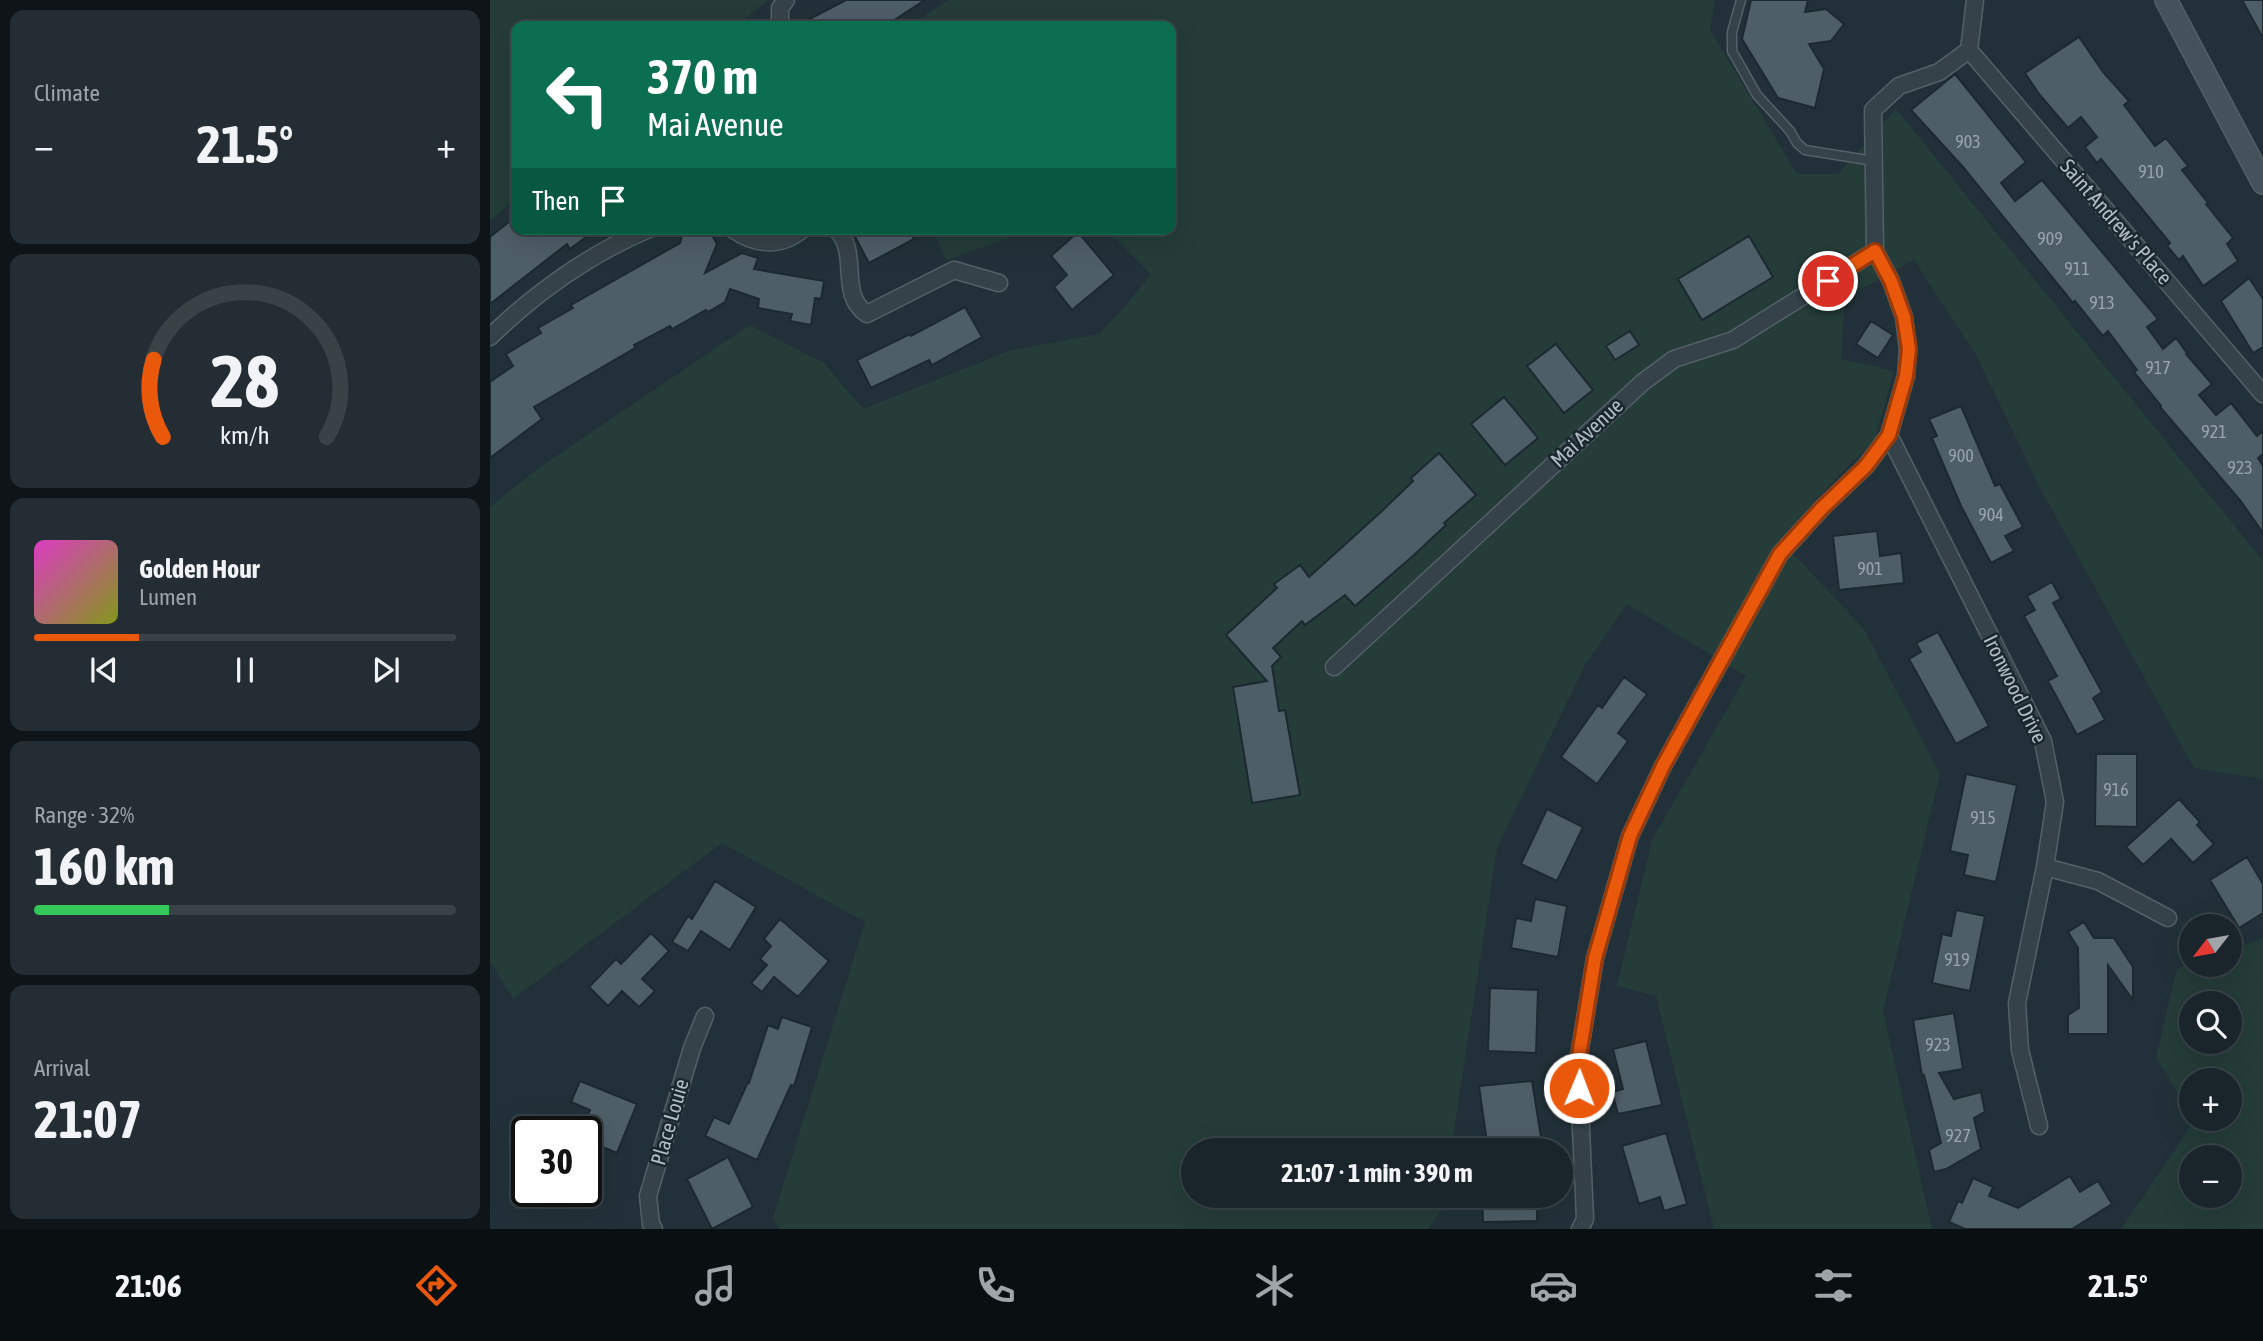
<!DOCTYPE html>
<html lang="en">
<head>
<meta charset="utf-8">
<style>
  :root { --surface:#1a252b; --page:#232d33; --text:#f1f3f6; --muted:#9fa5a9; --line:#384247; --accent:#ea580c }
  body { margin:0; font-family:"Asap Condensed",sans-serif; background:var(--page); color:var(--text); height:100vh; display:flex; flex-direction:column; font-size:26px; white-space:nowrap }
  * { box-sizing:border-box; margin:0 }
  p { font-size:23px; color:var(--muted) }
  .icon { flex:none; width:38px; height:38px; fill:none; stroke:currentColor; stroke-width:2; stroke-linecap:round; stroke-linejoin:round }
  .map { position:relative; flex:1; overflow:hidden }
  .drawer { display:flex; flex-direction:column; gap:10px; padding:10px; background:#0e1418; width:490px }
  .drawer>* { flex:none }
  .hud { position:absolute; left:21px; top:21px; width:665px; height:214px; border-radius:14px; box-shadow:0 7px 28px #0002,0 0 0 2px var(--line); background:#0b6e4f; color:#fff; overflow:hidden }
  .needle { width:46px; rotate:239deg }
  .tools { position:absolute; left:1689px; top:914px; display:grid; gap:14px }
  .tools a { display:grid; place-items:center; width:63px; height:63px; border-radius:50%; background:var(--surface); box-shadow:0 7px 28px #0002,0 0 0 2px var(--line); font-size:35px }
  .speed { position:absolute; left:21px; top:1116px; display:flex; gap:14px; font-size:35px; font-weight:700; text-align:center }
  .speed>* { display:grid; place-content:center; width:91px; height:91px; border-radius:50%; background:var(--surface); box-shadow:0 7px 28px #0002,0 0 0 2px var(--line); line-height:1 }
  .speed .limit { border:4px solid #111; border-radius:10px; background:#fff; color:#111 }
  .pin { position:absolute; display:grid; place-items:center; width:60px; height:60px; color:#fff; margin:-30px; border:4px solid #fff; border-radius:50%; box-shadow:0 2px 7px #0007 }
  .me { position:absolute; width:77px; margin:-38px; rotate:1deg; stroke-linejoin:round; filter:drop-shadow(0 0 5px #0008) }
  .turn { display:flex; align-items:center; gap:24px; height:147px; padding:0 21px; font-size:32px }
  .turn .icon { width:91px; height:91px; stroke-width:2.5 }
  .turn b { display:block; font-size:49px; line-height:60px }
  .then { display:flex; align-items:center; height:66px; padding:0 21px; background:#0003; gap:14px; font-size:26px }
  .big { font-size:52px; font-weight:700; line-height:1.1 }
  .drawer .tile { flex:1; display:flex; flex-direction:column; justify-content:center; gap:10px; min-width:0; padding:0 24px; border-radius:14px; background:var(--page) }
  .drawer .dial { align-items:center; gap:0 }
  .dial svg { height:182px; overflow:visible; fill:none; stroke:var(--line); stroke-width:7; stroke-linecap:round; text-anchor:middle }
  .dial text { fill:var(--text); stroke:none }
  .song { display:flex; align-items:center; gap:21px }
  .cover { width:84px; height:84px; border-radius:10px; background:linear-gradient(135deg,hsl(310 70% 55%),hsl(70 70% 35%)) }
  .played { height:7px; border-radius:4px; background:linear-gradient(90deg,var(--accent) 25%,var(--line) 25%) }
  .keys { display:flex; justify-content:space-around; direction:ltr }
  .heat { display:flex; justify-content:space-between; align-items:center; font-size:38px; direction:ltr }
  .charge { height:10px; border-radius:5px; background:linear-gradient(90deg,#34c759 32%,var(--line) 0) }
  .trip { position:absolute; left:691px; top:1138px; width:392px; height:70px; border-radius:35px; background:var(--surface); box-shadow:0 7px 28px #0002,0 0 0 2px var(--line); font-weight:700; line-height:70px; text-align:center }
  .tabs { display:flex; height:112px; justify-content:space-around; align-items:center; background:#0a0f11; color:var(--muted) }
  .tabs .icon { width:49px; height:49px }
  .tabs .selected { color:var(--accent) }
  .tabs b { font-size:32px; color:var(--text) }
  main { display:flex; flex:1; min-height:0 }
  .map>svg:first-child { display:block }
</style>
</head>
<body>
<main>
<section class="drawer">
<div class="tile"><p>Climate</p>
<div class="heat"><a>−</a><b class="big">21.5°</b><a>+</a></div>
</div>
<div class="tile dial"><svg viewBox="0 0 100 80">
<path d="M14 69A42 42 0 1 1 86 69"/>
<path d="M14 69A42 42 0 0 1 10 35" stroke="#ea580c"/>
<text x="50" y="56" font-size="32" font-weight="700">28</text>
<text x="50" y="72" font-size="11">km/h</text>
</svg></div>
<div class="tile">
<div class="song"><i class="cover"></i><div><b>Golden Hour</b><p>Lumen</p></div></div>
<div class="played"></div>
<div class="keys"><svg class="icon" aria-label="previous" viewBox="0 0 24 24"><path d="M18 5L8 12l10 7zM5 5v14"/></svg><svg class="icon" aria-label="pause" viewBox="0 0 24 24"><path d="M8 5v14M16 5v14"/></svg><svg class="icon" aria-label="next" viewBox="0 0 24 24"><path d="M6 5l10 7-10 7zM19 5v14"/></svg></div>
</div>
<div class="tile"><p>Range · 32%</p><b class="big">160 km</b><div class="charge"></div></div>
<div class="tile"><p>Arrival</p><b class="big">21:07</b></div>
</section>
<div class="map">
<svg width="1773" height="1229" viewBox="0 0 1773 1229">
  <rect width="100%" height="100%" fill="#223139"/>
  <!-- green -->
  <path fill="#253c38" fill-rule="evenodd" d="M0,0h278l-33,26h-219v173l-26,21z
    M459,0h766l-5,30 87,144h41l58,-65 367,452v218l-69,-11 -155,-282 -63,-131 -62,-95 -69,38 -4,61 53,12 -19,68 -61,62 -33,40 83,88 76,145 -57,237 49,218h-218l-58,-233 -39,-10 35,-146 94,-164 -119,-72 -42,61 -88,183 -46,302h-257v45h251l-2,13 -15,21h-649l-6,-11 92,-296 -143,-79 -209,156 -23,-38v-454l47,-38 213,-144 74,38 39,46 149,-59 87,-16 24,-25 28,-35 -45,-45h65v-203h-263z
    M442,229h96l-16,8 -66,23z
    M1773,938v291h-142l73,-108 -1,-3h37v-38h-39v35l-35,-58 21,-88 14,-5h39v-14zM1701,1003h39v38h-39zM1701,1157h39v38h-39z"/>
  <!-- building -->
  <path fill="#4e5e67" stroke="#1d2930" stroke-width="2" d="M356,0h79l-40,26h-89z
    M1261,0h57l-3,12 21,-3 18,15 -13,17 -22,3 15,25 -9,39 -37,-10 -36,-59z
    M1752,0h21v38z
    M1589,37l24,35 26,29 -5,4 31,41 11,-8 22,28 -6,4 26,33 -2,1 27,34 -6,6 11,17 -35,25 -20,-30 -4,4 -12,-14 3,-3 -69,-84 -4,4 -12,-16 12,-10 -16,-20 -13,11 -29,-34 -14,-21z
    M1465,74l71,88 -25,21 14,18 27,-21 116,139 -11,8 16,22 13,-11 11,15 -1,1 26,30 -13,11 17,20 15,-12 26,33 6,-5v23l-5,4 5,8v67l-23,-33 -80,-93 1,-1 -27,-34 3,-2 -29,-39 -5,5 -28,-35 -2,2 -110,-136 -52,-57z
    M26,216v13h81l-27,20 -3,-5 -77,60v-67z
    M203,229l19,6 5,9 -12,29 37,-20 16,5 -4,11 70,12 -3,18 -6,-1 -4,27 -21,-4 2,-7 -34,-6 1,-9 -29,-10 -5,13 -17,10 -2,-2 -34,19 -2,-3 -36,19 1,3 -101,59 8,12 -52,39v-76l23,-16 -7,-12 35,-21 -3,-5 35,-20 -2,-3 109,-62 2,-8z
    M361,229h58l5,10 -45,24z
    M588,232l36,43 -42,35 -18,-23 13,-12 -16,-19z
    M1259,236l24,41 -71,43 -24,-41z
    M1759,278l14,21v48l-10,6 -32,-52z
    M475,307l17,30 -50,28 -3,-5 -58,28 -14,-28 53,-26 1,2z
    M1381,321l22,14 -15,23 -22,-14z
    M1140,331l9,14 -24,15 -9,-14z
    M1066,344l37,46 -29,23 -37,-47z
    M1014,397l34,41 -33,27 -34,-41z
    M1471,406l34,80 5,-2 23,43 -18,9 9,15 -23,12 -30,-57 -29,-68 5,-2 -8,-17z
    M949,453l37,42 -32,28 2,2 -32,30 -59,51 -10,-11 -40,30 -3,-4 -29,27 8,9 -9,9 7,45 6,-1 15,85 -48,8 -19,-116 34,-6 -41,-46 51,-47 -3,-4 26,-19 9,12 73,-66 31,-30 -2,-3z
    M1387,531l3,25 21,-3 3,30 -65,7 -6,-54z
    M1562,582l9,17 -8,4 49,89 -9,6 12,22 -28,15 -29,-54 9,-5 -33,-60 11,-6 -8,-14z
    M1448,632l51,94 -33,18 -47,-85 12,-7 -5,-9z
    M1134,677l23,17 -29,39 10,8 -31,43 -36,-27 37,-52 4,3z
    M1606,754h41v73l-42,-1z
    M1476,774l51,11 -21,97 -32,-7 4,-20 -18,-4z
    M1689,799l21,23 -3,3 17,19 -21,19 -22,-24 -28,26 -17,-18z
    M1057,809l36,18 -26,54 -36,-17z
    M1757,857l16,27v29l-24,15 -29,-48z
    M225,881l41,26 -26,43 -29,-19 -13,20 -16,-9 16,-26 4,3z
    M1045,899l32,7 -9,51 -47,-9 5,-30 15,3z
    M1466,910l29,6 -15,75 -38,-8 10,-49 9,2z
    M290,919l49,42 -31,36 -24,-20 -12,15 -11,-9 16,-18 -7,-6 11,-13 -7,-7z
    M1594,922l10,16h20l19,29v33l-25,-35v69h-40v-19l11,-7 -1,-60 -10,-16z
    M161,933l18,18 -27,28 13,12 -16,16 -17,-16 -14,15 -19,-19 27,-28 5,5z
    M1000,988l48,2 -2,63 -48,-2z
    M1464,1013l9,56 -24,4 15,26 27,-7 4,20 -11,6 7,31 -35,20 -12,3 -5,-22 12,-7 -17,-68 -2,1 -9,-56z
    M292,1017l30,10 -18,59 -3,-1 -34,75 -52,-24 9,-19 15,7 19,-42 1,1 19,-58 10,4z
    M1156,1041l16,64 -44,9 -6,-22 11,-3 -10,-40z
    M90,1081l57,23 -20,49 -31,-13v-8h-5l9,-22 -19,-8z
    M1042,1081l10,62 -54,7 -9,-64z
    M1176,1133l21,71 -23,7 -4,-14 -21,7 -17,-58z
    M238,1157l25,50 -41,22 -25,-50z
    M1580,1176l10,16 18,-11 14,23 -40,25h-107l-16,-7 9,-21 4,2 11,-25 20,9 -4,9 29,12z
    M992,1195h50v6h5v20l-54,1z"/>
  <g fill="none" stroke-linecap="round" stroke-linejoin="round">
    <!-- lane casing -->
    <g stroke="#546067" stroke-width="11">
      <path id="lane" d="M1251,0l-9,32v19l25,44 33,36 7,12 8,7 69,11"/>
    </g>
    <!-- street casing -->
    <g stroke="#546067" stroke-width="19">
      <path id="street" d="M290,26v-18l6,-8
        M1479,50l294,344
        M242,229c24,16 48,19 71,0
        M346,229c25,24 1,65 31,85l87,-44 45,13
        M0,337c45,-44 101,-84 159,-108
        M1399,435l154,306 12,61 -10,65 -28,136 3,47 19,76
        M844,667l309,-285 31,-23 59,-19 142,-89
        M1555,867l53,14 70,37
        M164,1229l-3,-5 -3,-28 44,-148 13,-32
        M1090,1229l5,-10 -7,-157 17,-104 35,-122 33,-70 117,-212 42,-46 44,-42 23,-31 17,-59 2,-27 -4,-32 -13,-36 -16,-30 -2,-141 26,-24 40,-14 30,-22 6,-50"/>
    </g>
    <!-- secondary casing -->
    <g stroke="#546067" stroke-width="24">
      <path id="secondary" d="M1676,0l97,183"/>
    </g>
    <!-- lane -->
    <use href="#lane" stroke="#364249" stroke-width="8"/>
    <!-- street -->
    <use href="#street" stroke="#364249" stroke-width="16"/>
    <!-- secondary -->
    <use href="#secondary" stroke="#44525c" stroke-width="21"/>
  </g>
  <g fill="none" stroke-linecap="round" stroke-linejoin="round">
    <!-- route casing -->
    <g stroke="#983908" stroke-width="18">
      <path id="route" d="M1089,1088l-1,-26 17,-104 35,-122 33,-70 117,-212 42,-46 44,-42 23,-31 17,-59 3,-27 -5,-32 -13,-36 -16,-30 -47,30"/>
    </g>
    <!-- route -->
    <use href="#route" stroke="#ea580c" stroke-width="12"/>
  </g>
  <g text-anchor="middle" stroke-width="5" stroke-linejoin="round" paint-order="stroke">
    <!-- number labels -->
    <g font-size="18" fill="#98a5ae">
      <text x="1478" y="148">903</text>
      <text x="1661" y="178">910</text>
      <text x="1560" y="245">909</text>
      <text x="1587" y="275">911</text>
      <text x="1612" y="309">913</text>
      <text x="1668" y="374">917</text>
      <text x="1724" y="438">921</text>
      <text x="1471" y="462">900</text>
      <text x="1750" y="474">923</text>
      <text x="1501" y="521">904</text>
      <text x="1380" y="575">901</text>
      <text x="1626" y="796">916</text>
      <text x="1493" y="824">915</text>
      <text x="1467" y="966">919</text>
      <text x="1448" y="1051">923</text>
      <text x="1468" y="1142">927</text>
    </g>
    <!-- street labels -->
    <g font-size="21" fill="#b1bdc5" stroke="#1b272e">
      <text transform="translate(1626 222) rotate(49)" y="7">Saint Andrew's Place</text>
      <text transform="translate(1097 433) rotate(-43)" y="7">Mai Avenue</text>
      <text transform="translate(1525 689) rotate(64)" y="7">Ironwood Drive</text>
      <text transform="translate(180 1122) rotate(-74)" y="7">Place Louie</text>
    </g>
  </g>
</svg>
<div class="tools">
<a><svg class="needle" viewBox="-14 -14 28 28"><path d="M0-13l5 13h-10z" fill="#e53935"/><path d="M0 13l5-13h-10z" fill="#9fa5a9"/></svg></a>
<a><svg class="icon" aria-label="search" viewBox="0 0 24 24"><circle cx="10" cy="10" r="6"/><path d="M15 15l6 6"/></svg></a>
<a>+</a>
<a>−</a>
</div>
<div class="speed"><div class="limit">30</div></div>
<div class="pin" style="left:1338px;top:281px;background:#d93025"><svg class="icon" aria-label="arrive" viewBox="0 0 24 24"><path d="M6 21V4h12l-3 4 3 4H6"/></svg></div>
<svg class="me" style="left:1089px;top:1088px" viewBox="-20 -20 40 40"><circle r="17" fill="#ea580c" stroke="#fff" stroke-width="3"/><path d="M0-11L8 9 0 5-8 9z" fill="#fff"/></svg>
<div class="trip">21:07 · 1 min · 390 m</div>
<div class="hud">
<div class="turn"><svg class="icon" aria-label="left" viewBox="0 0 24 24"><path d="M17 20v-9H6M10 6l-5 5 5 5"/></svg><div><b>370 m</b>Mai Avenue</div></div>
<div class="then">Then<svg class="icon" aria-label="arrive" viewBox="0 0 24 24"><path d="M6 21V4h12l-3 4 3 4H6"/></svg></div>
</div>
</div>
</main>
<nav class="tabs">
<b>21:06</b>
<svg class="icon selected" aria-label="directions" viewBox="0 0 24 24"><path d="M12 3l9 9-9 9-9-9zM9 14v-3h6M13 9l2 2-2 2"/></svg>
<svg class="icon" aria-label="music" viewBox="0 0 24 24"><path d="M9 18V5l10-2v13"/><circle cx="6" cy="18" r="3"/><circle cx="16" cy="16" r="3"/></svg>
<svg class="icon" aria-label="phone" viewBox="0 0 24 24"><path d="M5 4h4l2 5-3 2q2 4 5 5l2-3 5 2v4C11 20 4 13 5 4z"/></svg>
<svg class="icon" aria-label="climate" viewBox="0 0 24 24"><path d="M12 3v18M4 7l16 10M4 17L20 7"/></svg>
<svg class="icon" aria-label="car" viewBox="0 0 24 24"><path d="M5 17H2v-5l4-1 3-4h7l3 4 3 1v5h-3M9 17h6M6 11h13"/><circle cx="7" cy="17" r="2"/><circle cx="17" cy="17" r="2"/></svg>
<svg class="icon" aria-label="filters" viewBox="0 0 24 24"><path d="M4 7h16M4 17h16"/><circle cx="9" cy="7" r="2"/><circle cx="15" cy="17" r="2"/></svg>
<b>21.5°</b>
</nav>
</body>
</html>
